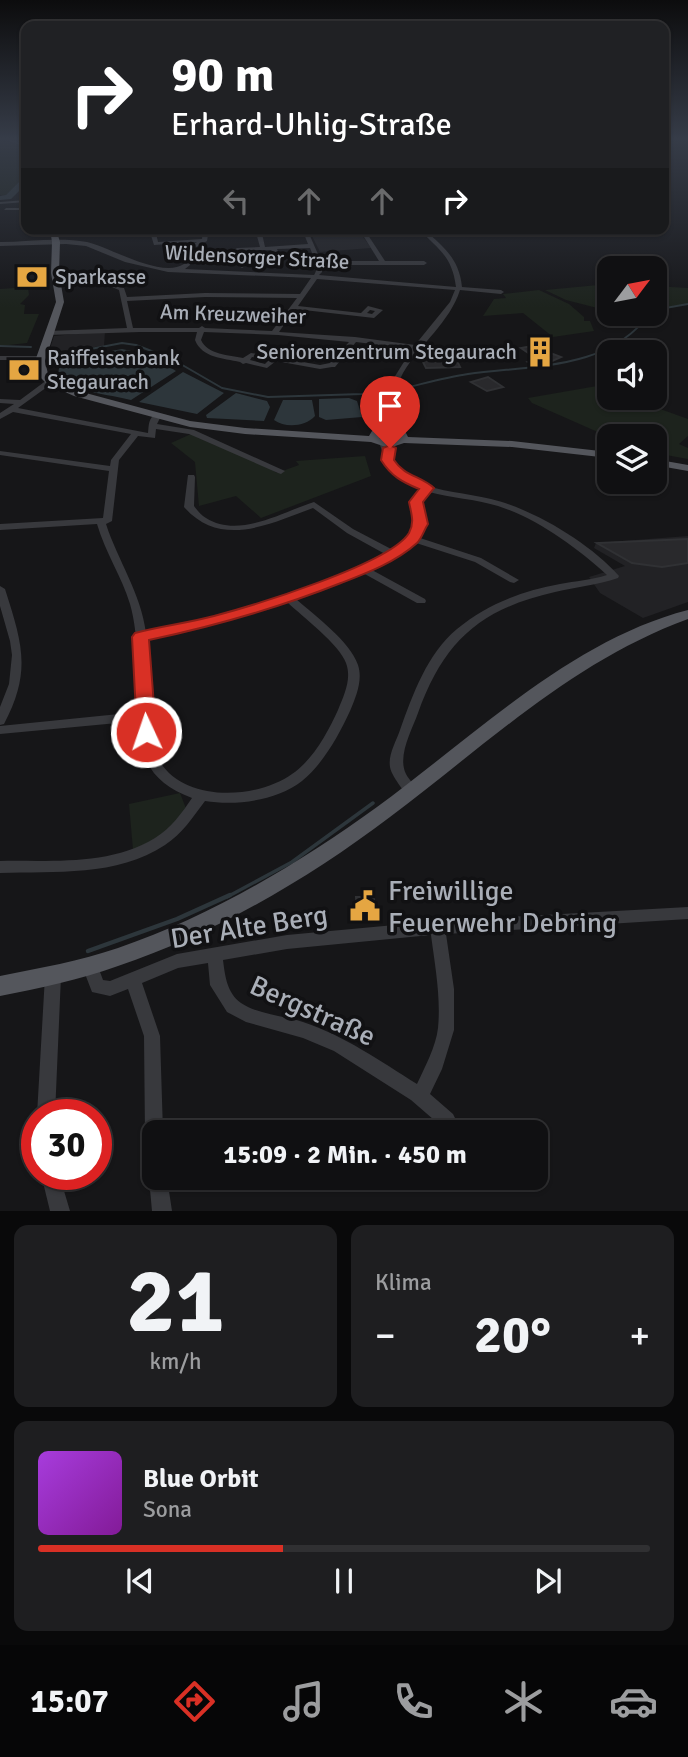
<!DOCTYPE html>
<html lang="de">
<head>
<meta charset="utf-8">
<style>
  :root { --surface:#101012; --page:#1e1e20; --text:#f1f3f6; --muted:#9c9d9f; --line:#303032; --accent:#d93025 }
  body { margin:0; font-family:Signika,sans-serif; background:var(--page); color:var(--text); height:100vh; display:flex; flex-direction:column; font-size:26px; white-space:nowrap }
  * { box-sizing:border-box; margin:0 }
  p { font-size:23px; color:var(--muted) }
  .icon { flex:none; width:38px; height:38px; fill:none; stroke:currentColor; stroke-width:2; stroke-linecap:round; stroke-linejoin:round }
  .map { position:relative; height:1211px; overflow:hidden }
  .side { display:flex; flex-direction:column; gap:14px; padding:14px; background:#09090a; flex:1 }
  .side>* { flex:none }
  .banner { position:absolute; left:21px; top:21px; width:648px; height:214px; border-radius:14px; box-shadow:0 2px 5px #0004,0 0 0 2px var(--line); background:#202124; color:#fff; overflow:hidden }
  .needle { width:46px; rotate:58deg }
  .tools { position:absolute; left:597px; top:256px; display:grid; gap:14px }
  .tools a { display:grid; place-items:center; width:70px; height:70px; border-radius:14px; background:var(--surface); box-shadow:0 2px 5px #0004,0 0 0 2px var(--line); font-size:35px }
  .speed { position:absolute; left:21px; top:1099px; display:flex; gap:14px; font-size:35px; font-weight:700; text-align:center }
  .speed>* { display:grid; place-content:center; width:91px; height:91px; border-radius:50%; background:var(--surface); box-shadow:0 2px 5px #0004,0 0 0 2px var(--line); line-height:1 }
  .speed .limit { border:10px solid #d22; background:#fff; color:#111 }
  .pin { position:absolute; display:grid; place-items:center; width:60px; height:60px; color:#fff; margin:-72px -30px; border-radius:50% 50% 50% 0; rotate:-45deg; box-shadow:0 0 7px #0007 }
  .pin .icon { rotate:45deg }
  .me { position:absolute; width:77px; margin:-38px; rotate:357deg; stroke-linejoin:round; filter:drop-shadow(0 0 5px #0008) }
  .turn { display:flex; align-items:center; gap:24px; height:147px; padding:0 35px; font-size:32px }
  .turn .icon { width:91px; height:91px; stroke-width:2.5 }
  .turn b { display:block; font-size:49px; line-height:60px }
  .lanes { display:flex; align-items:center; height:66px; padding:0 35px; background:#0003; justify-content:center; gap:35px; direction:ltr }
  .lanes .off { opacity:.35 }
  .big { font-size:52px; font-weight:700; line-height:1.1 }
  .side .widget { flex:1; display:flex; flex-direction:column; justify-content:center; gap:10px; min-width:0; padding:0 24px; border-radius:14px; background:var(--page) }
  .side .dial { align-items:center; gap:0 }
  .dial b { font-size:91px; line-height:1 }
  .song { display:flex; align-items:center; gap:21px }
  .cover { width:84px; height:84px; border-radius:10px; background:linear-gradient(135deg,hsl(280 70% 55%),hsl(290 70% 35%)) }
  .played { height:7px; border-radius:4px; background:linear-gradient(90deg,var(--accent) 40%,var(--line) 40%) }
  .keys { display:flex; justify-content:space-around; direction:ltr }
  .heat { display:flex; justify-content:space-between; align-items:center; font-size:38px; direction:ltr }
  .side .tiles { flex:1; display:grid; gap:14px; grid-template-columns:1fr 1fr }
  .widget:last-child { grid-column:span 2 }
  .trip { position:absolute; left:142px; top:1120px; width:406px; height:70px; border-radius:14px; background:var(--surface); box-shadow:0 2px 5px #0004,0 0 0 2px var(--line); font-weight:700; line-height:70px; text-align:center }
  .dock { display:flex; height:112px; justify-content:space-around; align-items:center; background:#060607; color:var(--muted) }
  .dock .icon { width:49px; height:49px }
  .dock .on { color:var(--accent) }
  .dock b { font-size:32px; color:var(--text) }
  .map>svg:first-child { display:block }
</style>
</head>
<body>
<div class="map">
<svg width="688" height="1211" viewBox="0 0 688 1211">
  <rect width="100%" height="100%" fill="#161618"/>
  <!-- built -->
  <path fill="#222225" d="M361,234l10,14 -51,4 -8,-16z
    M105,331l-1,15 -55,6 5,-16z
    M688,536v66l-45,16 -43,-25 -11,-16 36,-11 -31,-18 2,-5z"/>
  <!-- green -->
  <path fill="#1d231d" d="M0,141l20,4 -1,5 7,2v24l-21,20 -5,-1z
    M609,284v27l-43,-11 -21,-10z
    M654,286l34,2v16l-33,4z
    M28,287l1,8 -9,9 5,1 -1,9h15l-12,29 -27,3v-57z
    M539,290l30,14 15,13v4h6l4,10 -41,6 -30,-24 -40,3 11,-17 12,-1 -3,-4z
    M597,386l12,4v7h18l61,22v17l-9,8 9,4v11l-33,-6 -1,-17 -45,1 -77,-34 -4,-5z
    M191,434c27,15 63,22 86,39l22,-8 -3,-4 69,-5 6,20 -110,42 -25,-22 -37,10 -4,-44 -24,-19z
    M180,793l7,18 -22,23 -32,16 -4,-46z"/>
  <!-- water -->
  <path fill="#2d363b" d="M122,349l28,6 26,16 -45,29c-23,-6 -55,-7 -73,-25l1,-7 25,-12z
    M183,372l41,21 -27,21 -58,-12z
    M236,393l31,8 3,6 -6,14 -57,-3 -1,-3z
    M349,398l8,3 5,16 -36,3 -7,-3v-18z
    M283,400h29l3,16c-10,11 -30,12 -41,4z"/>
  <g fill="none" stroke-linecap="round" stroke-linejoin="round">
    <!-- stream-far2 -->
    <path stroke="#2d363b" stroke-width="2" d="M654,310l34,-6
      M0,346l31,1
      M80,351l42,-8 14,2 36,14 50,29 46,9 94,-3 25,-4
      M405,388c21,-5 42,-11 63,-14 63,-9 141,-3 182,-61"/>
    <!-- stream-far1 -->
    <path stroke="#2d363b" stroke-width="3.5" d="M227,897l65,-35 81,-59"/>
    <!-- stream -->
    <path stroke="#2d363b" stroke-width="4.5" d="M88,951l89,-32 53,-24"/>
    <!-- river -->
    <path fill="#2d363b" fill-rule="evenodd" d="M1,138l24,5 1,10 -5,-2 -1,-6z
      M23,178h3v6l-15,15 -11,1v-4l6,-1z"/>
  </g>
  <!-- building -->
  <path fill="#29292c" stroke="#303134" stroke-width="2" d="M532,346l29,11 -22,10 -11,-5 9,-3 -16,-11z
    M455,357l5,10 -34,1 -5,-10z
    M488,377l15,10 -16,4 -16,-9z
    M688,539v24l-26,4 -30,-4 -35,-20z
    M356,897h18v18h-17z"/>
  <g fill="none" stroke-linecap="round" stroke-linejoin="round">
    <!-- minor -->
    <path fill="#38393d" fill-rule="evenodd" d="M26,200v2l-26,2v-2z
      M6,208h20v2h-22z
      M149,229h6l3,13 44,-3 1,-10h6l-2,12 -20,11 3,13 -5,4 129,6c6,-9 -1,-19 -4,-27l-33,1 6,15 -3,2 -3,-2 -6,-14 -31,1 5,15 -3,2 -3,-2 -5,-16 3,-2 23,-1 -5,-18h6l4,18 43,-3 -6,-15h5l14,32h58l-20,-32h5l21,32h39l3,2 -3,2h-102v7l-3,3 137,12c-4,-31 -17,-37 -37,-58h5c20,19 35,29 38,58l39,3 3,2 -3,2 -41,-4c-10,32 -40,54 -57,83 -10,18 -6,40 -16,59h-3l-4,-2 5,-13 7,-36 20,-32 -56,-7 -21,25h-3l-12,2 -44,-8 -9,7 -21,-5 -3,1 -3,-2c-17,-4 -38,-4 -45,-22l2,-8h-57l-92,3 -3,-2 3,-2 79,-3 -8,-38 -7,-3v-2l12,3 3,9 78,-4 95,1 11,-16 -143,-6 -43,-10 -39,-16 -20,-2 -66,2v-4c28,0 59,-5 87,0 23,5 74,37 97,22l-3,-13 16,-9 -43,3zM317,279l138,11 -5,12 -35,43 -60,-8 -76,-5 16,-23 79,9 9,-8 -15,-4 -7,7 -63,-7zM205,297l92,1 -25,33 -67,-3 -3,-2 -3,2h-66l-6,-27zM370,310l5,1 -3,3 -5,-1zM204,332l74,3 71,7 -19,21 -10,2 -69,-12 -8,5c-14,-3 -35,-3 -42,-18zM252,357l17,3 -4,4 -15,-4z
      M94,277l2,1v2l-39,5 -3,-2 3,-2z
      M0,356h40l3,2 -3,2h-40z
      M47,380l7,2 -36,26 130,25c1,-8 0,-16 9,-19l4,2 -4,8 37,6 91,41 -4,3 -3,-1 -89,-39 -33,-5 -1,9 -17,-2 -19,24 -7,61 -6,3c12,37 35,69 40,109 78,-17 170,-39 239,-79l-38,-21 -34,-25c-44,16 -92,41 -129,-1l4,-32h6l1,2 -1,29c3,4 7,9 12,12 33,21 76,-6 108,-16l39,27 40,21c9,-6 23,-17 22,-29 0,-6 -2,-13 -4,-19l10,-13c-27,-10 -32,-17 -41,-44l4,-2c8,4 7,15 12,23 4,7 13,12 21,16 23,10 49,11 74,17 42,10 99,44 128,77l-1,2c-21,7 -42,9 -63,14 -75,17 -111,49 -137,121 -6,17 -21,43 -12,61 3,6 9,11 13,17l-2,4c-9,2 -12,-2 -17,-9 -4,-6 -9,-13 -10,-19 -2,-13 6,-25 10,-37 13,-36 27,-76 57,-101 30,-25 65,-38 103,-45 15,-3 32,-4 47,-9 -31,-28 -69,-56 -109,-69 -23,-7 -47,-8 -69,-14l-8,10c2,14 7,24 -4,35l64,21 38,22 -5,3 -4,-1 -35,-20 -62,-20 -9,9 -32,19 53,29 1,2 -1,2h-8l-54,-30 -67,26c19,17 54,42 62,66 5,15 -2,32 -8,46 -11,24 -27,53 -48,70 -26,20 -66,25 -97,20 -12,16 -23,33 -40,44 -48,32 -110,26 -165,28v-12c51,-1 110,5 155,-23 16,-10 27,-25 37,-40 -39,-15 -52,-36 -53,-77l-139,13v-8l139,-14c-1,-32 0,-77 -9,-108 -8,-27 -25,-52 -33,-80l-97,6v-6l103,-6 6,-47 -109,-16v-4l110,15 1,-6 20,-26 -118,-22 -13,7v-6l14,-9 -14,-1v-4l20,1zM287,602c16,15 52,42 59,61 6,16 -2,32 -8,47 -10,22 -25,50 -46,64 -39,28 -122,29 -138,-26l-8,-109 60,-14z
      M0,586l5,3c17,54 27,82 -1,135l-4,1v-18l9,-23 3,-29 -2,-14 -10,-35z
      M688,907v12l-242,15 8,55v41l-12,39 -12,25 23,20 3,6 -3,6 -6,3 -6,-3 -30,-26 -77,-49 -31,-13 -57,-16 -19,-10 -17,-27 -2,-22 -30,5 -36,15 18,53 3,96h-9v12l-6,-3 -3,-6 -1,-99 -16,-47 -18,7 -18,-4 -10,-26 2,-5 6,-2 6,2 7,19 7,1 67,-27 110,-19 151,-14zM431,935c4,31 10,62 7,93 -2,18 -13,39 -21,56 -37,-23 -72,-48 -114,-62 -18,-6 -46,-8 -62,-19 -14,-10 -16,-27 -18,-43l64,-11z
      M53,969l6,2 2,5 -6,139h-18l8,-139 2,-5z
      M154,1170v8h13l5,33h-20l-3,-33 2,-7z
      M41,1174h18l11,37h-20z"/>
    <!-- major -->
    <path fill="#54565c" fill-rule="evenodd" d="M50,229h6l4,13 -1,31 5,29 -19,59 3,13 5,6 29,12 108,29 55,7 124,8 3,-5 17,-4 16,4 3,6 104,4 97,11v6l-97,-11 -108,-4 -15,5 -18,-6 -126,-8 -55,-7 -116,-31 -27,-12 -9,-9 -3,-14 21,-59 -5,-29 1,-31zM389,433l7,2 1,3 -8,3 -10,-3z
      M654,459l34,6v6l-34,-6z
      M688,610v9c-115,42 -202,126 -298,198 -82,62 -174,116 -272,149 -39,14 -78,22 -118,30v-20c40,-8 80,-15 118,-28 93,-32 180,-84 259,-141 96,-70 194,-167 311,-197z"/>
  </g>
  <!-- sky -->
  <linearGradient id="sky" x2="0" y2="1"><stop stop-color="#0c0c0d"/><stop offset="0.45" stop-color="#363c48"/><stop offset="1" stop-color="#363c48" stop-opacity="0"/></linearGradient>
  <rect width="688" height="308" fill="url(#sky)"/>
  <!-- route -->
  <path fill="#d93025" stroke="#8d1f18" stroke-width="2" d="M390,445l6,3 -2,12c10,16 27,16 40,28l-11,14 5,22c-4,6 -6,14 -11,19 -21,19 -50,30 -76,40 -63,25 -126,43 -192,57l7,92 -3,5h-13l-3,-5 -5,-95 3,-4c26,-7 53,-10 79,-17 38,-10 176,-52 195,-83 6,-11 2,-20 0,-31l10,-13c-17,-7 -28,-13 -38,-29l2,-12z"/>
  <!-- icons -->
  <defs>
    <g id="bank-bare" transform="scale(2.415)"><path d="M-6-4H6V4H-6ZM0-2.3a2.3 2.3 0 1 0 0 4.6a2.3 2.3 0 1 0 0-4.6Z" fill="#e5a642" stroke="#111113" stroke-width="2.5" paint-order="stroke"/></g>
    <g id="building-bare" transform="scale(2.415)"><path d="M-4-6H4V6H1V3H-1V6H-4ZM-2.5-4.3h1.7v1.8h-1.7ZM.8-4.3h1.7v1.8H.8ZM-2.5-1h1.7V.8h-1.7ZM.8-1h1.7V.8H.8Z" fill="#e5a642" stroke="#111113" stroke-width="2.5" paint-order="stroke"/></g>
    <g id="civic-bare" transform="scale(2.415)"><path d="M-.6-6.5H3V-4.5H.6V-3L4-1V1h2V6H-6V1h2V-1L-.6-3ZM-1.2 2.5V6h2.4V2.5Z" fill="#e5a642" stroke="#111113" stroke-width="2.5" paint-order="stroke"/></g>
  </defs>
  <g fill-rule="evenodd">
    <use href="#bank-bare" x="32" y="277"/>
    <use href="#building-bare" x="540" y="352"/>
    <use href="#bank-bare" x="24" y="370"/>
    <use href="#civic-bare" x="365" y="906"/>
  </g>
  <g text-anchor="middle" stroke-width="7" stroke-linejoin="round" paint-order="stroke">
    <!-- far-street labels -->
    <g font-size="21" fill="#a9aeb7" stroke="#111113">
      <text transform="translate(257 257) rotate(3)" y="7">Wildensorger Straße</text>
      <text transform="translate(233 314) rotate(2)" y="7">Am Kreuzweiher</text>
    </g>
    <!-- far-poi labels -->
    <g font-size="21" fill="#a9aeb7" stroke="#111113" text-anchor="start">
      <text x="55" y="284">Sparkasse</text>
      <text x="517" y="359" text-anchor="end">Seniorenzentrum Stegaurach</text>
      <text x="47" y="365">Raiffeisenbank<tspan x="47" dy="24">Stegaurach</tspan></text>
    </g>
    <!-- near-poi labels -->
    <g font-size="28" fill="#a9aeb7" stroke="#111113" text-anchor="start">
      <text x="388" y="900">Freiwillige<tspan x="388" dy="32">Feuerwehr Debring</tspan></text>
    </g>
    <!-- near-street labels -->
    <g font-size="28" fill="#a9aeb7" stroke="#111113">
      <text transform="translate(249 926) rotate(-9)" y="10">Der Alte Berg</text>
      <text transform="translate(313 1010) rotate(24)" y="10">Bergstraße</text>
    </g>
  </g>
</svg>
<div class="tools">
<a><svg class="needle" viewBox="-14 -14 28 28"><path d="M0-13l5 13h-10z" fill="#e53935"/><path d="M0 13l5-13h-10z" fill="#9c9d9f"/></svg></a>
<a><svg class="icon" aria-label="sound" viewBox="0 0 24 24"><path d="M4 9h4l5-4v14l-5-4H4zM17 9q2 3 0 6"/></svg></a>
<a><svg class="icon" aria-label="layers" viewBox="0 0 24 24"><path d="M12 4l9 5-9 5-9-5zM3 14l9 5 9-5"/></svg></a>
</div>
<div class="speed"><div class="limit">30</div></div>
<div class="pin" style="left:390px;top:448px;background:#d93025"><svg class="icon" aria-label="arrive" viewBox="0 0 24 24"><path d="M6 21V4h12l-3 4 3 4H6"/></svg></div>
<svg class="me" style="left:146px;top:732px" viewBox="-20 -20 40 40"><circle r="17" fill="#d93025" stroke="#fff" stroke-width="3"/><path d="M0-11L8 9 0 5-8 9z" fill="#fff"/></svg>
<div class="trip">15:09 · 2 Min. · 450 m</div>
<div class="banner">
<div class="turn"><svg class="icon" aria-label="right" viewBox="0 0 24 24"><path d="M7 20v-9h11M14 6l5 5-5 5"/></svg><div><b>90 m</b>Erhard-Uhlig-Straße</div></div>
<div class="lanes"><svg class="icon off" aria-label="left" viewBox="0 0 24 24"><path d="M17 20v-9H6M10 6l-5 5 5 5"/></svg><svg class="icon off" aria-label="ahead" viewBox="0 0 24 24"><path d="M12 20V5M6 11l6-6 6 6"/></svg><svg class="icon off" aria-label="ahead" viewBox="0 0 24 24"><path d="M12 20V5M6 11l6-6 6 6"/></svg><svg class="icon" aria-label="right" viewBox="0 0 24 24"><path d="M7 20v-9h11M14 6l5 5-5 5"/></svg></div>
</div>
</div>
<section class="side">
<div class="tiles">
<div class="widget dial"><b>21</b><p>km/h</p></div>
<div class="widget"><p>Klima</p>
<div class="heat"><a>−</a><b class="big">20°</b><a>+</a></div>
</div>
<div class="widget">
<div class="song"><i class="cover"></i><div><b>Blue Orbit</b><p>Sona</p></div></div>
<div class="played"></div>
<div class="keys"><svg class="icon" aria-label="previous" viewBox="0 0 24 24"><path d="M18 5L8 12l10 7zM5 5v14"/></svg><svg class="icon" aria-label="pause" viewBox="0 0 24 24"><path d="M8 5v14M16 5v14"/></svg><svg class="icon" aria-label="next" viewBox="0 0 24 24"><path d="M6 5l10 7-10 7zM19 5v14"/></svg></div>
</div>
</div>
</section>
<nav class="dock">
<b>15:07</b>
<svg class="icon on" aria-label="directions" viewBox="0 0 24 24"><path d="M12 3l9 9-9 9-9-9zM9 14v-3h6M13 9l2 2-2 2"/></svg>
<svg class="icon" aria-label="music" viewBox="0 0 24 24"><path d="M9 18V5l10-2v13"/><circle cx="6" cy="18" r="3"/><circle cx="16" cy="16" r="3"/></svg>
<svg class="icon" aria-label="phone" viewBox="0 0 24 24"><path d="M5 4h4l2 5-3 2q2 4 5 5l2-3 5 2v4C11 20 4 13 5 4z"/></svg>
<svg class="icon" aria-label="climate" viewBox="0 0 24 24"><path d="M12 3v18M4 7l16 10M4 17L20 7"/></svg>
<svg class="icon" aria-label="car" viewBox="0 0 24 24"><path d="M5 17H2v-5l4-1 3-4h7l3 4 3 1v5h-3M9 17h6M6 11h13"/><circle cx="7" cy="17" r="2"/><circle cx="17" cy="17" r="2"/></svg>
</nav>
</body>
</html>
